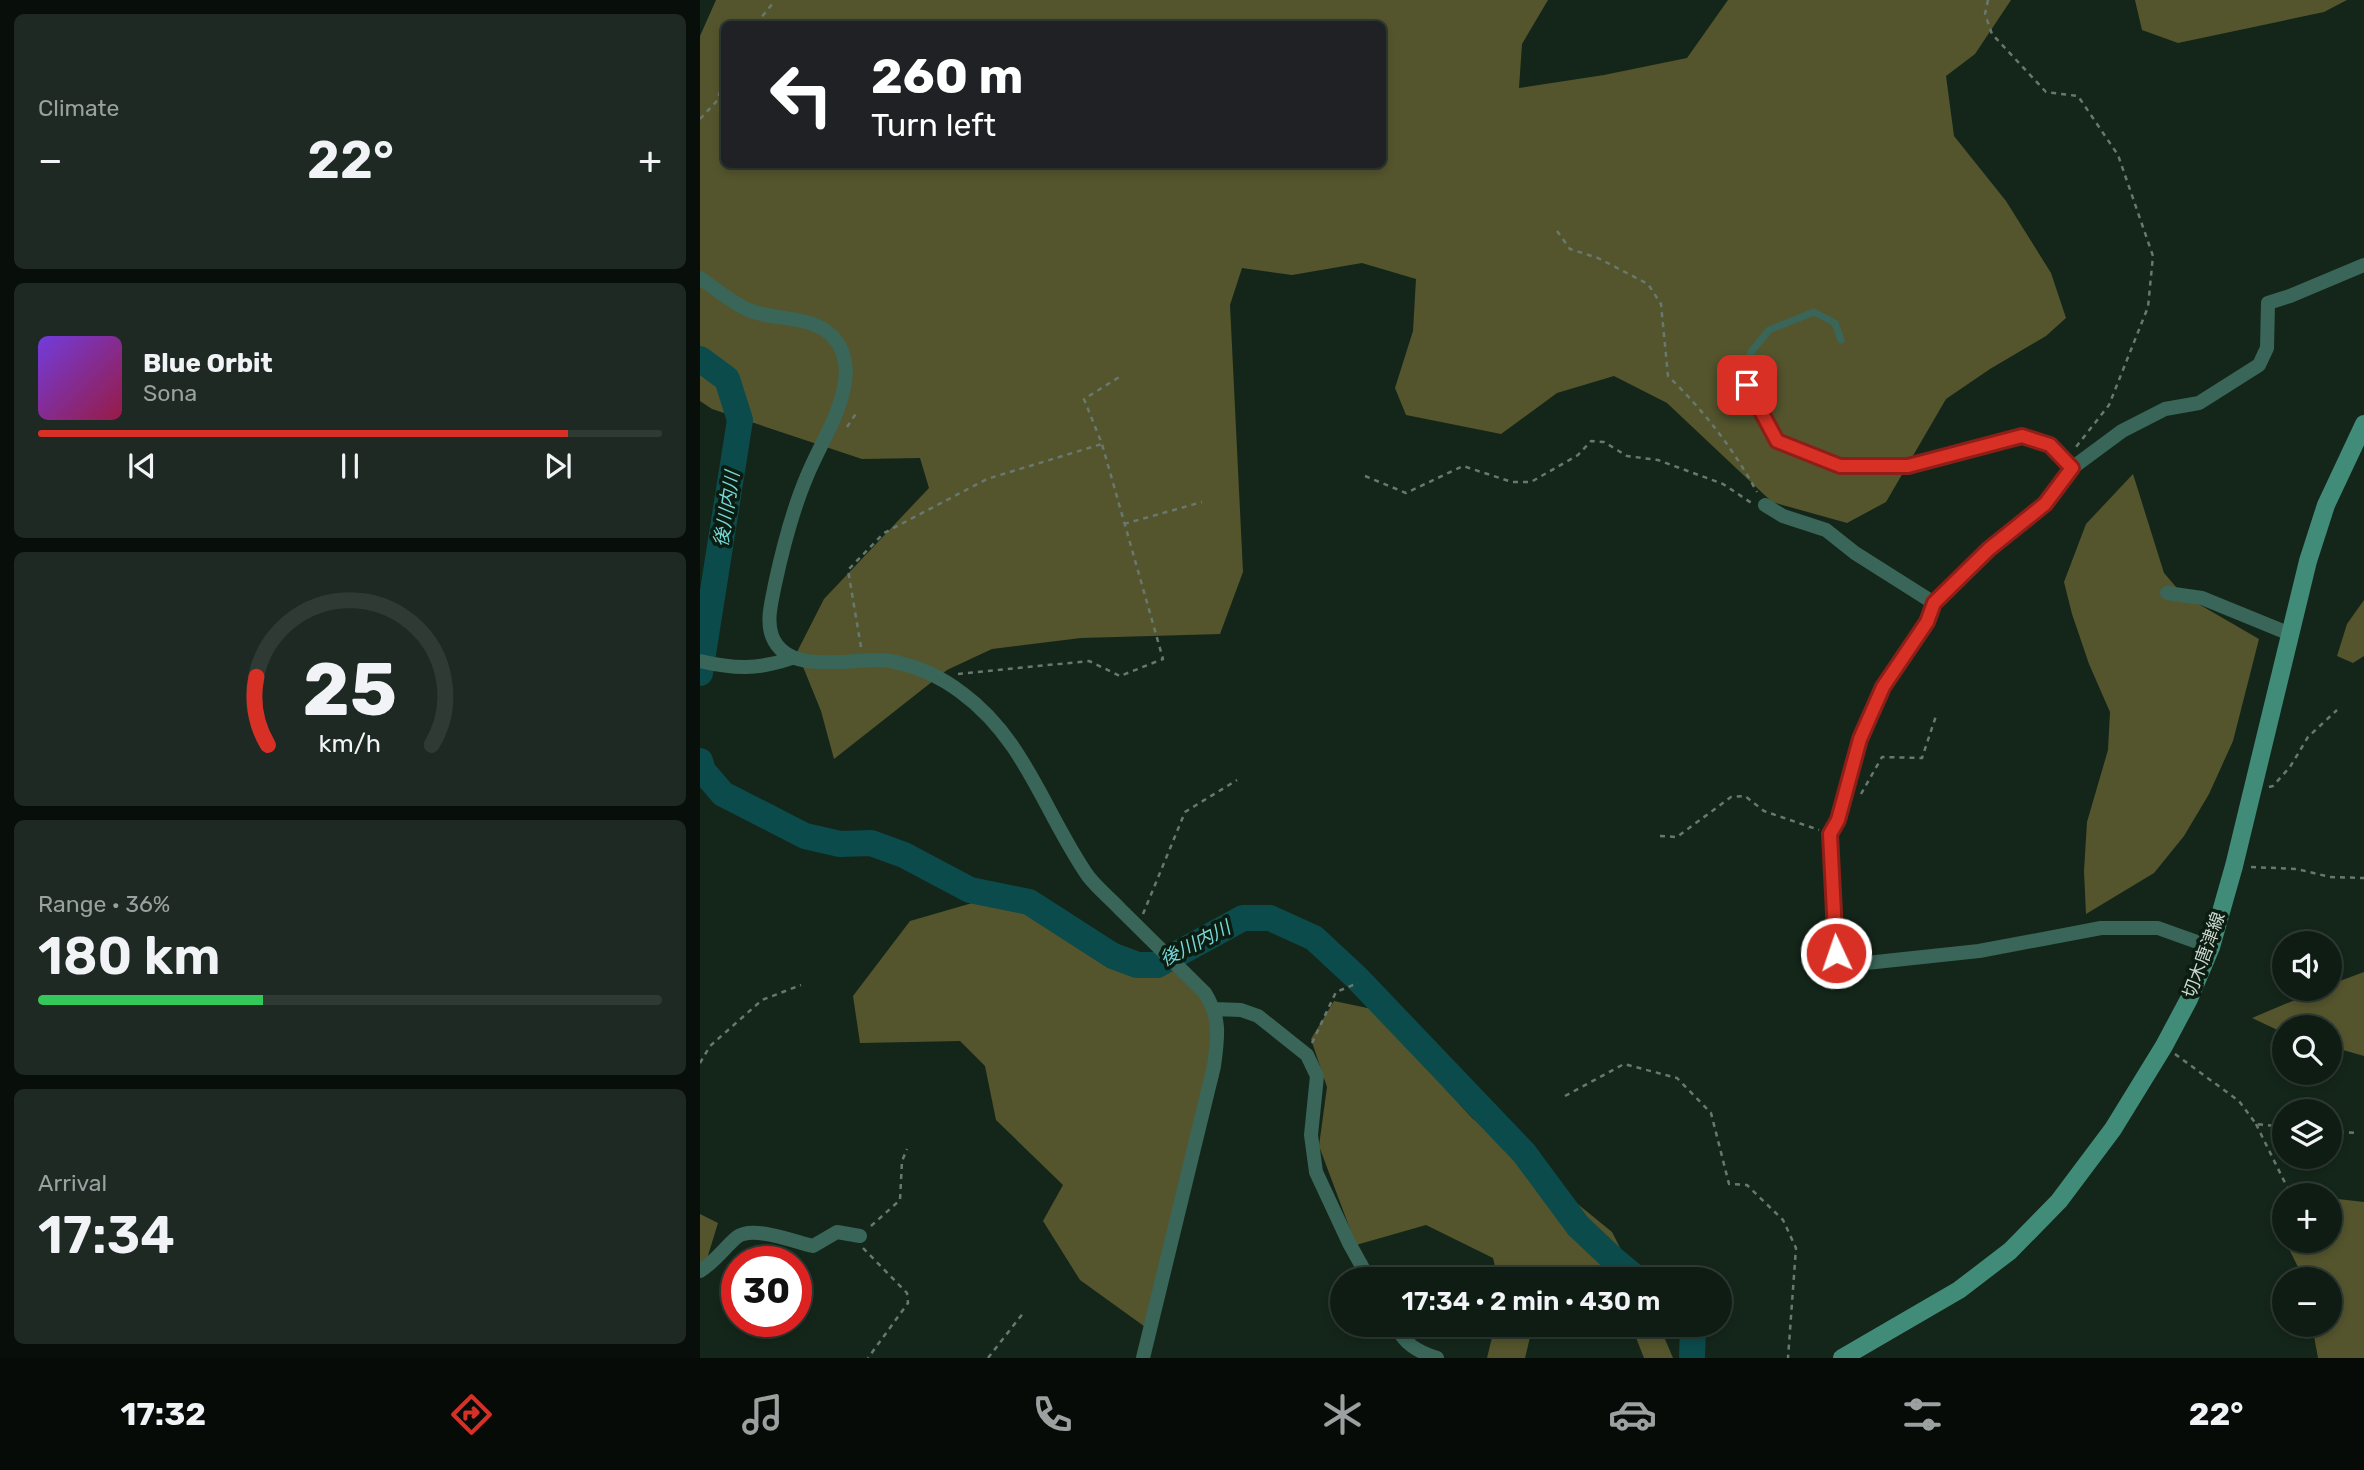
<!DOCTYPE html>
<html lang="en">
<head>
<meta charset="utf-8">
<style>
  :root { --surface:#0f1c14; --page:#1d2922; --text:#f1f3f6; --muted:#9ba1a0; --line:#2f3a34; --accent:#d93025 }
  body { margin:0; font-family:Rubik,"Noto Sans JP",sans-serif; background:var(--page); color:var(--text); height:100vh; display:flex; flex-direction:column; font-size:26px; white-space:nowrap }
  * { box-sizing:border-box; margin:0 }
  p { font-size:23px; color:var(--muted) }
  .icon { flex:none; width:38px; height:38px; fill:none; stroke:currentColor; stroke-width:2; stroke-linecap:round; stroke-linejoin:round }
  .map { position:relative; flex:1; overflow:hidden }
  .side { display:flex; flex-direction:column; gap:14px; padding:14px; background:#080f0b; width:700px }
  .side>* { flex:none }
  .hud { position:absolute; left:21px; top:21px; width:665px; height:147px; border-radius:10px; box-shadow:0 4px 10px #0003,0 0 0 2px var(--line); background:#202124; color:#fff; overflow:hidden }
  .buttons { position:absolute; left:1572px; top:931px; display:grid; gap:14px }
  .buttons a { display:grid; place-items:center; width:70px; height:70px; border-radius:50%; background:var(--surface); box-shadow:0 4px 10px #0003,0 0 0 2px var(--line); font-size:35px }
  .speed { position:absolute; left:21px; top:1246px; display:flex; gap:14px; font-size:35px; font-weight:700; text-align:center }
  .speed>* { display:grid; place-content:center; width:91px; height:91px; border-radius:50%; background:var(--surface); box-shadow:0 4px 10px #0003,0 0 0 2px var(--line); line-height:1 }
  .speed .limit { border:10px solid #d22; background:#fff; color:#111 }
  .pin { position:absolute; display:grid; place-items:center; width:60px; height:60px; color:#fff; margin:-30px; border-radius:14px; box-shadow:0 4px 10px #0006 }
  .me { position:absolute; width:77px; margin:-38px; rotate:357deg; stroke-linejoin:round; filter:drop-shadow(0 0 5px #0008) }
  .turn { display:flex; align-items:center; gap:24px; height:147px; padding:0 35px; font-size:32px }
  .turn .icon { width:91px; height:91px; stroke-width:2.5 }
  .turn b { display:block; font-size:49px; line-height:60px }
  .big { font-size:52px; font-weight:600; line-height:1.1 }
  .side .tile { flex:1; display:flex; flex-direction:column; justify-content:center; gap:10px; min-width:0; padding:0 24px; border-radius:10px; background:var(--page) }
  .side .dial { align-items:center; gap:0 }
  .dial svg { height:182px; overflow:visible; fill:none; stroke:var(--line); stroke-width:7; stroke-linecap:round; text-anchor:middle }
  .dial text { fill:var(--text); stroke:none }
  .song { display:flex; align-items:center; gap:21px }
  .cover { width:84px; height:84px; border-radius:10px; background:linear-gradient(135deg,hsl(260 70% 55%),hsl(340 70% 35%)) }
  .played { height:7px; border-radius:4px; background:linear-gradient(90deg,var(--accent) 85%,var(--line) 85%) }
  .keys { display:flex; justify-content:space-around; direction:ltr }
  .heat { display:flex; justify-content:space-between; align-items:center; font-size:38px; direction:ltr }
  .charge { height:10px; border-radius:5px; background:linear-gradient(90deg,#34c759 36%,var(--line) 0) }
  .trip { position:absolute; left:630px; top:1267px; width:402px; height:70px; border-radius:35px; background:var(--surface); box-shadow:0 4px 10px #0003,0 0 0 2px var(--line); font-weight:600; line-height:70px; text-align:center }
  .menu { display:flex; height:112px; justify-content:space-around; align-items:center; background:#060b08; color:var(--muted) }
  .menu .icon { width:49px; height:49px }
  .menu .current { color:var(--accent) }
  .menu b { font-size:32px; color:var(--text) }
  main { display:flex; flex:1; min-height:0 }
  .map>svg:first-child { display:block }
</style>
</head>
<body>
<main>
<section class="side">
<div class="tile"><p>Climate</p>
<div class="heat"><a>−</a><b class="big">22°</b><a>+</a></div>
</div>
<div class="tile">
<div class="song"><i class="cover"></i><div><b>Blue Orbit</b><p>Sona</p></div></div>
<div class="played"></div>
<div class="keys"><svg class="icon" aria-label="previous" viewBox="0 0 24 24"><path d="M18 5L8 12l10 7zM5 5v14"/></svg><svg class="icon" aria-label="pause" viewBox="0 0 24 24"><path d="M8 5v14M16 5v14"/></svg><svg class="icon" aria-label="next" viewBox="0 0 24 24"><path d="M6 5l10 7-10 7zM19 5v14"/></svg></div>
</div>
<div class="tile dial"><svg viewBox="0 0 100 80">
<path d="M14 69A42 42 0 1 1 86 69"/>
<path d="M14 69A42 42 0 0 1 9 39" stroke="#d93025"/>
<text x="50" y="56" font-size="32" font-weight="700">25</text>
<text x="50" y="72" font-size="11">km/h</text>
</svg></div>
<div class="tile"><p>Range · 36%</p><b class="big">180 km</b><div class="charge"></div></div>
<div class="tile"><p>Arrival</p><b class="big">17:34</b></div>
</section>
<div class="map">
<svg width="1664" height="1358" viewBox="0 0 1664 1358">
  <rect width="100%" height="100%" fill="#14261a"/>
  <!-- forest -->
  <path fill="#54552d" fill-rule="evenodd" d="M16,0h832l-26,44 -3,44 85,-13 83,-17 41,-58h283l-36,54 -29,22 8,60 52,65 45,72 15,45 -20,18 -56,33 -44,30 -60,103 -39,21 -75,-21 -105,-99 -53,-27 -57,17 -56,41 -95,-19 -11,-27 18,-57 3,-52 -54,-16 -70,12 -50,-7 -12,37 13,267 -23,62 -139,4 -89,11 -45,21 -113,89 -13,-48 -24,-59 27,-53 105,-111 -9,-30 -58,1 -150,-50 -12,-8v-365zM24,24h658v140h-658z
    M1435,0h212l-23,12 -146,31 -36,-13z
    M1433,474l31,99 19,22 76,44 -26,102 -24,53 -25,42 -30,37 -68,41 -2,-43 3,-49 21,-72 2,-38 -21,-48 -17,-50 -8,-32 22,-58z
    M1664,600v56l-11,7 -16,-7 10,-32z
    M293,897l202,76 26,56 -2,46 -71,254 -68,-49 -37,-59 20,-36 -67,-65 -11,-54 -25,-25 -100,2 -7,-47 57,-75z
    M1664,972v84l-35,-10v-19h-45v6l-32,-15 69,-29h8v-4z
    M634,1001l38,8 100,109 140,114 24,47h-54l-5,-4 -4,4h-75l-5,-21 -67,-33 -70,20 -37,-99 8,-59 -16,-48z
    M1629,1198l35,4v156h-46l-6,-33h17v-46h-25l-19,-38h44z
    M0,1214l18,9 -12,39 -6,2z
    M795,1325h38l-8,33h-38z
    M931,1325h28l14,33h-29z"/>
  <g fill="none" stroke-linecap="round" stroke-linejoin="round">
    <!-- river -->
    <path stroke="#0c4b4c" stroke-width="26" d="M0,359l27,20 13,41 -40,253
      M0,761l3,10 20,23 82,42 35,8 31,-1 33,12 66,35 59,12 84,54 24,9h20l86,-47h27l44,20 43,40 167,175 54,73 35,33 24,20
      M991,1325l2,2 -1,31"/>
    <!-- path -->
    <path stroke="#69786e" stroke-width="2.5" stroke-dasharray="5 5" stroke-linecap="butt" d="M1288,0l-3,14 7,20 54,58 32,4 40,59 35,101 -5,51 -39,98 -33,42
      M56,24l17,-21
      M0,119l16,-17 8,-20
      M857,231l13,18 28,9 50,26 13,20 7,72c37,36 64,71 89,116
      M147,427l10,-15
      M665,476l41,17 57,-27 49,16h19l47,-27 13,-14 13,1 23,14 31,4 65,24 30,20
      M424,524l78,-22
      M161,647l-13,-77 36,-37 103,-54 115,-35
      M258,674l131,-13 31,15 43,-17 -61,-215 -18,-45 37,-23
      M1569,787l4,-1 17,-19 18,-30 29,-27
      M1161,794l21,-37 40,1 15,-45
      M960,836l17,1 54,-40 14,-1 19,15 55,19
      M1551,867l46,2 33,8 34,1
      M443,914l42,-102 52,-32
      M612,1043l24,-51 22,-9
      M1475,1054l64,47 17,23 28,3
      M0,1063l10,-17 52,-46 39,-15
      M865,1096l59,-32 53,14 34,35 18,71 18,1 36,35 13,28 -8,110
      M1556,1124l35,71
      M1629,1131l27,2
      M171,1226l29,-26 2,-39 5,-12
      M163,1248l44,45 1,10 -40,55
      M288,1358l36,-46"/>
    <!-- lane -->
    <path stroke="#396659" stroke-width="7" d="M1141,340l-6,-17 -21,-11 -45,18 -18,22 -4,33 30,56 63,25h67l115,-30 28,9 22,23"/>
    <!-- street -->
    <path stroke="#396659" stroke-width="14" d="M0,278c14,10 29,22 44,30 29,15 73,4 93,34 8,11 10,27 8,40 -5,34 -26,64 -38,94 -15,35 -24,71 -32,108 -3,16 -9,36 -3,52 16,42 84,20 118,25 27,5 50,15 72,32 63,46 83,121 126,183 9,12 23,23 33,34 28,28 56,55 84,83 16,26 13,43 9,73l-71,292
      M1065,505l18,11 43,14 29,23 79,50
      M1467,593l35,5 88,36
      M0,661c34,8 58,9 92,-3
      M1511,947l-53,-19h-57l-122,23 -122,13 -15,-2 -6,-9 -6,-119 8,-15 22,-80 23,-52 44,-65 7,-19 55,-54 56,-45 27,-36 50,-37 43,-22 34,-6 60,-38 8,-17 1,-45 22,-7 74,-31
      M515,1009l26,1 17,6 49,39 10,21 -6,59 5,37 33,71 20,36
      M0,1271c16,-10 23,-22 37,-34 16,-12 58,5 76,9l24,-14 23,4
      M695,1325c10,19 21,26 42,33"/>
    <!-- secondary -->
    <path stroke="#418c79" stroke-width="18" d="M1142,1358l117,-68 51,-39 49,-50 54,-72 51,-83 25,-47 22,-52 23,-81 74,-305 18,-56 38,-81"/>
  </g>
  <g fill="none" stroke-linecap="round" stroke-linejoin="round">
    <!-- route casing -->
    <g stroke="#8d1f18" stroke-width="18">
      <path id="route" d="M1047,385l30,56 63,25h68l114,-30 28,9 22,23 -27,36 -56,45 -55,54 -7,19 -44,65 -23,52 -22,81 -8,14 6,119"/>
    </g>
    <!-- route -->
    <use href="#route" stroke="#d93025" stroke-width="12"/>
  </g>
  <g text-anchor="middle" stroke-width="7" stroke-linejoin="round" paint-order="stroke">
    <!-- street labels -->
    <g font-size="18" fill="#cdd8d0" stroke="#0b1c10">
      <text transform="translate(1504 955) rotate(-70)" y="6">切木唐津線</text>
    </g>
    <!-- water labels -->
    <g font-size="19" font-style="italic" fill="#79d7d8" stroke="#0b1c10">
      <text transform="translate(26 509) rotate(-81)" y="7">後川内川</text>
      <text transform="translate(495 943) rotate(-27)" y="7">後川内川</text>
    </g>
  </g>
</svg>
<div class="buttons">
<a><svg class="icon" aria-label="sound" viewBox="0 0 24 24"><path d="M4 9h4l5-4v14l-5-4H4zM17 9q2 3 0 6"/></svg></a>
<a><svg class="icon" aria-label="search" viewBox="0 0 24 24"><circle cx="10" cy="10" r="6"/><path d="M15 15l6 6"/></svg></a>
<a><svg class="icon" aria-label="layers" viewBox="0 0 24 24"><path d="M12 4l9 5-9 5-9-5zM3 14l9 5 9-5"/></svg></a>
<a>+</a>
<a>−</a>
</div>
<div class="speed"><div class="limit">30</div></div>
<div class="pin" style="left:1047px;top:385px;background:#d93025"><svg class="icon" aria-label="arrive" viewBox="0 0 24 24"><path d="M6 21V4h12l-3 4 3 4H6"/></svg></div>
<svg class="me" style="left:1136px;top:953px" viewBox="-20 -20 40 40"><circle r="17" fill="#d93025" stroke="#fff" stroke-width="3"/><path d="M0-11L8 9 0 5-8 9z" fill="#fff"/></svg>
<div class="trip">17:34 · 2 min · 430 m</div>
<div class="hud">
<div class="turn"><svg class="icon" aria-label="left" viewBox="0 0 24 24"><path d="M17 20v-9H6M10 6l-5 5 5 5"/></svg><div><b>260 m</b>Turn left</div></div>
</div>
</div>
</main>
<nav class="menu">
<b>17:32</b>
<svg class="icon current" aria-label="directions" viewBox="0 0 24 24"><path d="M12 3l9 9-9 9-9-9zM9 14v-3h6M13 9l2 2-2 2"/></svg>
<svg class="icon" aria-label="music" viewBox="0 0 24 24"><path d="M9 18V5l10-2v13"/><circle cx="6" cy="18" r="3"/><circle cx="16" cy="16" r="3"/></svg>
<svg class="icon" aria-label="phone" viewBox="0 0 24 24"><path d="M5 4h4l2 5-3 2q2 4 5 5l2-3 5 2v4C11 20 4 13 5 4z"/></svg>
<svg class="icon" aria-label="climate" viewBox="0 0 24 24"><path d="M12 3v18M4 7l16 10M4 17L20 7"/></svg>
<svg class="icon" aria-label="car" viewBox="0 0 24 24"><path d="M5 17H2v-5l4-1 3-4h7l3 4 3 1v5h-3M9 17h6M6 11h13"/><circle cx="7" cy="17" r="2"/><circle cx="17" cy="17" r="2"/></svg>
<svg class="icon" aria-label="filters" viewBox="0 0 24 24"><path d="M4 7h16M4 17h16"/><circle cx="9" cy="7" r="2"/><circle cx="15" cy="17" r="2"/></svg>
<b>22°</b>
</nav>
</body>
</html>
